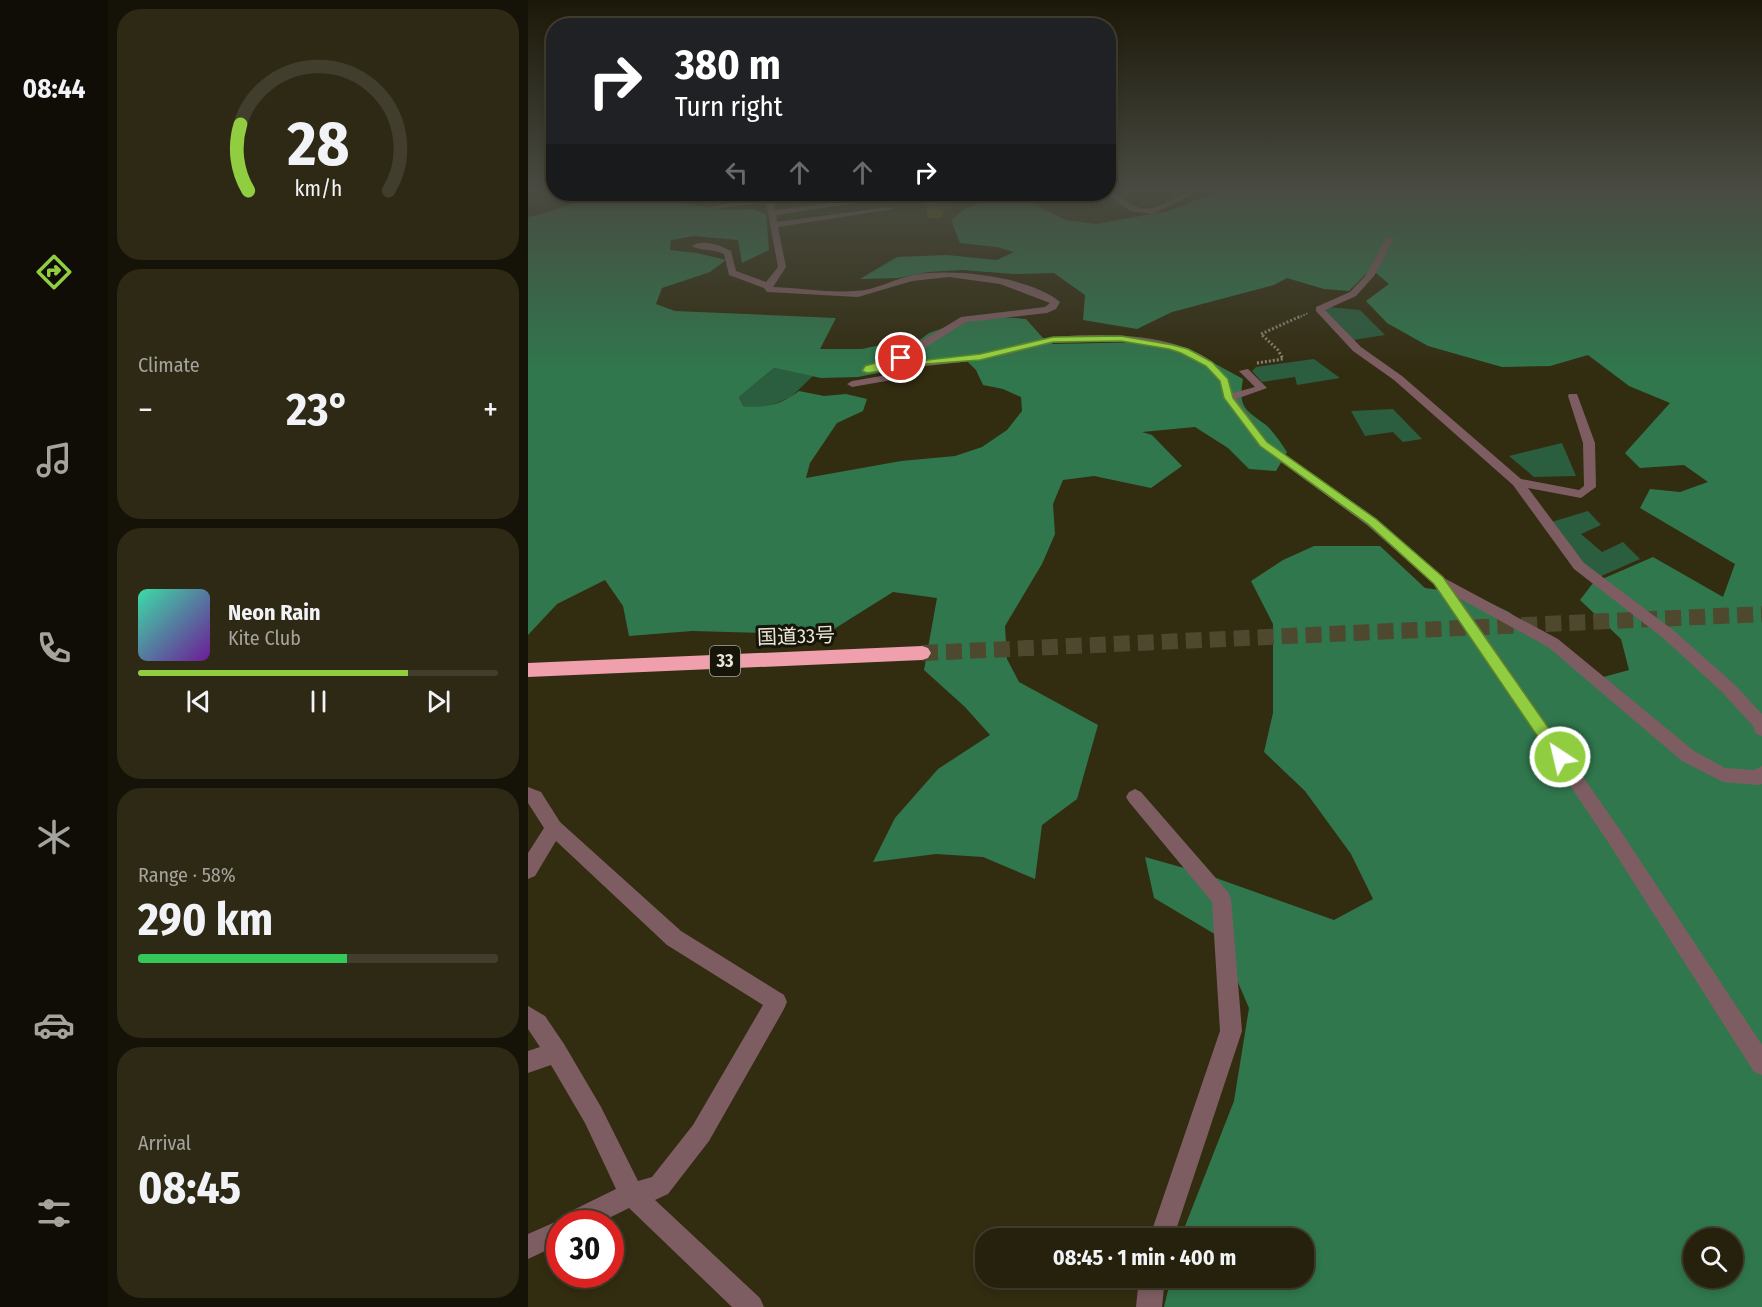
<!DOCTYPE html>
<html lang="en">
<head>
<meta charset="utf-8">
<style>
  :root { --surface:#26210c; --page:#2e2915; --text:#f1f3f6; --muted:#a4a39d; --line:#423e2d; --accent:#91cd40 }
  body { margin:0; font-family:"Fira Sans Condensed","Noto Sans JP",sans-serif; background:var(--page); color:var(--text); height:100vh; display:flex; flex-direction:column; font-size:22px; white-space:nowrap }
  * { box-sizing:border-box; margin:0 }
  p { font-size:20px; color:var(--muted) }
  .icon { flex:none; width:33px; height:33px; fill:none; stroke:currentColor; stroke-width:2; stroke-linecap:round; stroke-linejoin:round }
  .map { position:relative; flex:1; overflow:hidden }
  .side { display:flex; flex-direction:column; gap:9px; padding:9px; background:#151207; width:420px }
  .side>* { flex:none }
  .guide { position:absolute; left:18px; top:18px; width:570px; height:183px; border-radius:24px; box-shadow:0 3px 9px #0003,0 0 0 2px var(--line); background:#202124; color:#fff; overflow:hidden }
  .tools { position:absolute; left:1155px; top:1228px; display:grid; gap:12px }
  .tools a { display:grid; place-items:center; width:60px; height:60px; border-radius:50%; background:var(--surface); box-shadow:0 3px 9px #0003,0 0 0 2px var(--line); font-size:30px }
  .speed { position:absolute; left:18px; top:1210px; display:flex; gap:12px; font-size:30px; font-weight:700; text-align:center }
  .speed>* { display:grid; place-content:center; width:78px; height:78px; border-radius:50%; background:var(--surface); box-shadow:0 3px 9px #0003,0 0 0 2px var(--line); line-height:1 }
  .speed .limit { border:9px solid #d22; background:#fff; color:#111 }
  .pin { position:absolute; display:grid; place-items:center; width:51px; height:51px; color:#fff; margin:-26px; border:3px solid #fff; border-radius:50%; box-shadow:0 2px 6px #0007 }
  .me { position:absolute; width:66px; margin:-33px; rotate:325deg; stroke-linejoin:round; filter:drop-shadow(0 0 4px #0008) }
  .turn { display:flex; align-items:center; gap:21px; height:126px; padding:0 30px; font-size:27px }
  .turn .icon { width:78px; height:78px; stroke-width:2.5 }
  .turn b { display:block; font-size:42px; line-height:51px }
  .lanes { display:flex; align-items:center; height:57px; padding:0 30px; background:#0003; justify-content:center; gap:30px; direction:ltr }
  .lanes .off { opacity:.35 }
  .big { font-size:45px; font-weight:700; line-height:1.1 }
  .side .widget { flex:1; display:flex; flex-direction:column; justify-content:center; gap:9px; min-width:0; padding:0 21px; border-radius:24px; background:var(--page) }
  .side .dial { align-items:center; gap:0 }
  .dial svg { height:156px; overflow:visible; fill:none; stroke:var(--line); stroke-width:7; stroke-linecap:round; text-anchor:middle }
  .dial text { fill:var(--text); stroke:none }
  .song { display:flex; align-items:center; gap:18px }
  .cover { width:72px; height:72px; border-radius:9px; background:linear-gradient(135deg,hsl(160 70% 55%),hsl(280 70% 35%)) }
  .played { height:6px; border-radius:3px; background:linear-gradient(90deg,var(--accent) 75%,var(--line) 75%) }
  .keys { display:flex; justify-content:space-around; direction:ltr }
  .heat { display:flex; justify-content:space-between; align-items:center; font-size:33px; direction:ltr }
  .charge { height:9px; border-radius:4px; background:linear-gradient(90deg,#34c759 58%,var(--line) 0) }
  .trip { position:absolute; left:447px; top:1228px; width:339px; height:60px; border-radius:24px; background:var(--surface); box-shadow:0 3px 9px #0003,0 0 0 2px var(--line); font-weight:700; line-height:60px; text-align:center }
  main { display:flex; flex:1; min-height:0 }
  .tabs { display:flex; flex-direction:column; width:108px; justify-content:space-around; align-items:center; background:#0f0d05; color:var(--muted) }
  .tabs .icon { width:42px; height:42px }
  .tabs .selected { color:var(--accent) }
  .tabs b { font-size:27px; color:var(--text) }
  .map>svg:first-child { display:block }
</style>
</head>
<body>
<main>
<nav class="tabs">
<b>08:44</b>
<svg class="icon selected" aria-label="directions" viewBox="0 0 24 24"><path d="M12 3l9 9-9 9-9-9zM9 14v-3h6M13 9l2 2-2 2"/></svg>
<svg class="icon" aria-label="music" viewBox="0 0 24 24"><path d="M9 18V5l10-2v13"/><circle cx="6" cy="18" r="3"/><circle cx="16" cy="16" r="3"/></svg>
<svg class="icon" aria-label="phone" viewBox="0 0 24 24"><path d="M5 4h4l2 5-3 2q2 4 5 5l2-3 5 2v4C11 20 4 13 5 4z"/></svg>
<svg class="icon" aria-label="climate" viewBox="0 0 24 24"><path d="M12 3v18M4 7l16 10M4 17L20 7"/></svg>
<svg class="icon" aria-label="car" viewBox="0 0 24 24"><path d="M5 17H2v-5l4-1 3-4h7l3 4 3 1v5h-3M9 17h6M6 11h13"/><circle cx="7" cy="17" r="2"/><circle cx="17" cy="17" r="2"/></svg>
<svg class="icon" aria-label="filters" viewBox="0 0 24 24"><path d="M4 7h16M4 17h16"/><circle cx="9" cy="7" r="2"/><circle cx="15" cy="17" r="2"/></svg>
</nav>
<section class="side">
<div class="widget dial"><svg viewBox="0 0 100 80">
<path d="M14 69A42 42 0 1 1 86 69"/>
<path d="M14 69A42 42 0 0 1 10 35" stroke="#91cd40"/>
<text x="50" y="56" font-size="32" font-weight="700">28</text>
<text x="50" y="72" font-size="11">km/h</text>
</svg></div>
<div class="widget"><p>Climate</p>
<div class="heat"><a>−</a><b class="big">23°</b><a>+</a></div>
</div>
<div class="widget">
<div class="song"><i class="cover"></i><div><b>Neon Rain</b><p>Kite Club</p></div></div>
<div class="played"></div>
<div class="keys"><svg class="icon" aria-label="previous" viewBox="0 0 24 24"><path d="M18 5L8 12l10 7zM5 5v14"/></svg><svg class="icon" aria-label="pause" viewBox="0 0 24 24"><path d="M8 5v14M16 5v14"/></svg><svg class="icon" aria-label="next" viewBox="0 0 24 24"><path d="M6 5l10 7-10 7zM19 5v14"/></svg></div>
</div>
<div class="widget"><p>Range · 58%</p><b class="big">290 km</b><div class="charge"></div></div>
<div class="widget"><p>Arrival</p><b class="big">08:45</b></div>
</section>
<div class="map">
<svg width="1234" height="1307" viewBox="0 0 1234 1307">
  <rect width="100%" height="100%" fill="#322c10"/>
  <!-- green -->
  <path fill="#2b5d3f" d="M801,307l31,3 25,25 -32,5 -30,-31z
    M786,359l26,19 -43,7 -2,-8 -33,5 -10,-11 4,-4z
    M246,368l39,8 -22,21 -29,12 -19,-3 -4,-9z
    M865,409l29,30 -19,3 -10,-10 -28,4 -14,-25z
    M1034,443l14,33 -42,1 -25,-21z
    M1060,511l13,14 -20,9 21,18 21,-10 17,17 -41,18 -19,-13 -32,-41z"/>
  <!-- forest -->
  <path fill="#30774d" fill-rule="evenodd" d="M695,190h539v1117h-598l7,-29h133v-39h-124l54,-138 15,-93 -31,-72 -64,-38 -9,-41 57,16 132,47 39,-21 -22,-45 -46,-63 -41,-39 9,-39v-89l-22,-43 32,-21 31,-14h66l45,42 46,6 38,18 87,67 33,-9 -8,-31 -41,-39 13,-17 60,-26 70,40 12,-33 -95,-56 10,-19 30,3 28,-10 -24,-17 -44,3 -15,-15 45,-50 -41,-17 -41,-31 -38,11 -48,1 -74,-21 -41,-23 -21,-22 23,-17 -13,-11h-9l-18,18 -25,-2 -37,-11 -13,7 -102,27 -35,17 -54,-9 2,-25 -31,-22 -40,1 -52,-4 -34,2 -30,6 -38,1 37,-22 50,-2 50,5 17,-8 -17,-5 -37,-4 -9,-23 15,-12 25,-10 33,1 41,21 31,4 72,-13zM1166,1239h38v39h-38z
    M70,194h79l9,10 40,6 27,-1 13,5 3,36 -27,13 -4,-23 -44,-4 -23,4 -1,10 27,3 29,7 -16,12 -48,16 -6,16 19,7 161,7 -16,31h42l32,-7h23l12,-9 35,-12 37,-4 25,2 17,19 10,6 97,-2 42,9 51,28c-5,29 2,30 23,46 8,7 15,18 21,27l-11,19 -27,-2 -21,-21 -33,-21 -53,5 10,3 30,31 -31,22 -57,-12 -31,4 -10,24 2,30 -13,30 -37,62 2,33 12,23 79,43 -21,74 -35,26 -7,54 -52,-22 -47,-3 -63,8 22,-44 43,-49 52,-34 -25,-28 -41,-37 13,-72 -44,-6 -59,37 -38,5 -104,-3 -63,5 -6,-30 -18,-26 -48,24 -29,31v-418l21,-5zM438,360l10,10 7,15 20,4 18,8 1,14 -15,19 -25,17 -27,9 -54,5 -95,17 4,-15 27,-40 26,-12 4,-12 -21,-5 -22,2 -25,-5c-17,13 -34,18 -56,15l-4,-9 35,-29 47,10 37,-1 66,-13z"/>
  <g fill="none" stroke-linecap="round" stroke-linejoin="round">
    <!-- highway-tunnel -->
    <path stroke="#4d482e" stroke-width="16" stroke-dasharray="16 8" stroke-linecap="butt" d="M394,653l840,-39"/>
    <!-- path-far1 -->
    <path stroke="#89856e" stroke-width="2" stroke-dasharray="1.5 1.5" stroke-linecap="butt" d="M770,318l10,-5"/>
    <!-- path -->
    <path stroke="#89856e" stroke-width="3" stroke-dasharray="2 2" stroke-linecap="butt" d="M729,363l26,-4 -5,-9 -17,-16 40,-18"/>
    <!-- minor -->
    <path fill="#7e5d62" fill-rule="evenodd" d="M580,190c11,3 19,14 29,17 25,8 41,-19 64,-17l-48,24 -23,-3 -23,-17z
      M237,194h7l3,16 126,-16 9,1 -134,20 1,7 112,-15 4,2 -115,18 8,40 -13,20c28,1 55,6 83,4 20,-1 38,-12 57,-16 39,-7 116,1 147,27l-4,7 -9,4 -81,9 -61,38 -13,4c28,-4 57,-6 86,-10 26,-3 51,-14 76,-17 51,-5 164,-6 179,56l22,-6 -16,-16 9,-2 19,19 -31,11 31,43 110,77 67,59 114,61 136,112 31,17 29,2 8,-4v18l-4,1 -35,-3 -41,-21 -134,-114 -89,-49 161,232 142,215v30l-8,-3 -146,-230 -173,-257 -68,-60 -108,-79 -35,-48 -4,-16 -15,-16 -24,-13 -26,-8 -34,-4 -68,2 -73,17 -117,13 -1,-2 2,-5 33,-10 64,-39 84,-10 5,-4 -50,-19 -51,-7 -37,4 -54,16 -91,-5 -3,-4 -35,-13 -5,-21c-12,-6 -25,-3 -32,-8 12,-7 27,-1 39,5l5,20 30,11 12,-15 -12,-65 -52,7 -4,-2 55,-10z
      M859,237l7,2 -20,37 -18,20 -31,14 36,37 41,29 119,103 58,11 5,-4 -1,-43 -15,-47 1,-2h8l18,49 1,44 -15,11 -53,-10 56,75 89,67 61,54 28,30v22l-6,-2 -3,-8 -31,-34 -59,-54 -89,-69 -61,-84 -119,-105 -41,-29 -37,-40v-4l34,-15 16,-17z
      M371,373l4,1v4l-51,9 -5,-3 5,-3z
      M0,787l13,5 19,30 121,109 103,64 3,7 -3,7 -75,132 -41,53 -13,6 105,98 4,9h-32l-103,-99 -32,16h-37v20l-32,15v-25l34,-15 1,-4 53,-26 -31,-66 -34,-58 -23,8v-22l12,-4 -12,-18v-23l17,10 19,28 37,63 37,74 14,-4 41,-52 70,-120 -96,-60 -111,-104 -21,35 -7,3v-26l16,-25 -16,-25z
      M607,789l6,3 87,100 3,7 11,132 -69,208h-24l71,-208 -8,-129 -83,-100 -3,-5 3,-5z
      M611,1278h26l-3,29h-26z"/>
    <!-- highway -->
    <path fill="#f09fad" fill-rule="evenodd" d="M394,646l6,2 3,5 -3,5 -6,2 -394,17v-14z"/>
  </g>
  <!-- wall -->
  <path fill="#5d5105" d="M396,194l29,14 -9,2 -2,8h-14z"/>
  <!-- shaded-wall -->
  <path fill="#4c4204" d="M422,195l3,13 -9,2 -2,8 -3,-13 2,-9z"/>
  <!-- building -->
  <path fill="#6c5e06" stroke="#4c4204" stroke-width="1.5" d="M396,194h26v1l-9,1 -2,9h-14z"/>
  <!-- sky -->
  <linearGradient id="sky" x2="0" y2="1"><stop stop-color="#1c1809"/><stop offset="0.51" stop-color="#494b42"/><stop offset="1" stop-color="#494b42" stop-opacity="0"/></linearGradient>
  <rect width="1234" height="372" fill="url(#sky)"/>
  <!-- route -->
  <path fill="#91cd40" stroke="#5e852a" stroke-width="1.5" d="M593,336l52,9 15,4 24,13 16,17 5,19 34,44 109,77 67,58 123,176 2,4 -2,5 -6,2 -5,-2 -121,-178 -66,-60 -108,-78 -36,-48 -4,-17 -14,-15 -25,-13 -12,-4 -48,-8 -68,1 -73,18 -55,4 -58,9 -5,-2 3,-5 36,-10 5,2 -14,6 88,-10 73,-17z"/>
  <g text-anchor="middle" stroke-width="6" stroke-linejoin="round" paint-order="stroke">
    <!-- shield labels -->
    <rect fill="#171509" stroke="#aaa798" stroke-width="1.5" x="182" y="646" width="30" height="30" rx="4.5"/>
    <g font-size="18" font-weight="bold" fill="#e9e6d5">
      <text x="197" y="667">33</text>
    </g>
    <!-- street labels -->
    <g font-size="20" fill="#e9e6d5" stroke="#171509">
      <text transform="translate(268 636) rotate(-2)" y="7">国道33号</text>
    </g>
  </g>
</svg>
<div class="tools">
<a><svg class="icon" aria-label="search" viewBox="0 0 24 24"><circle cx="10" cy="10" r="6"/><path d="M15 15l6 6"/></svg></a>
</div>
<div class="speed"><div class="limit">30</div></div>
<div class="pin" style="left:373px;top:358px;background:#d93025"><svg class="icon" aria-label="arrive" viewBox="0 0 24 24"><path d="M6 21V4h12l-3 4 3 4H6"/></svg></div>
<svg class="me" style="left:1032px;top:757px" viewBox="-20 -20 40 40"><circle r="17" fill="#91cd40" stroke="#fff" stroke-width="3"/><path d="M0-11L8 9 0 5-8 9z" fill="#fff"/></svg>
<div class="trip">08:45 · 1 min · 400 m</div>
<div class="guide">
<div class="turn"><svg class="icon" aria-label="right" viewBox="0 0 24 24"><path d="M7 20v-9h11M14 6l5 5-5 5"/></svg><div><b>380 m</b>Turn right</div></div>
<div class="lanes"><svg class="icon off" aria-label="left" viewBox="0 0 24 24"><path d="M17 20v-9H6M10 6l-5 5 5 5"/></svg><svg class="icon off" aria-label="ahead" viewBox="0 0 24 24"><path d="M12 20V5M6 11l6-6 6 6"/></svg><svg class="icon off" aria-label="ahead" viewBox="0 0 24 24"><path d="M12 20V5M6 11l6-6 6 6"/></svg><svg class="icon" aria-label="right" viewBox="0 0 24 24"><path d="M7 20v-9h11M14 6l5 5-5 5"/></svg></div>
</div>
</div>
</main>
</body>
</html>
